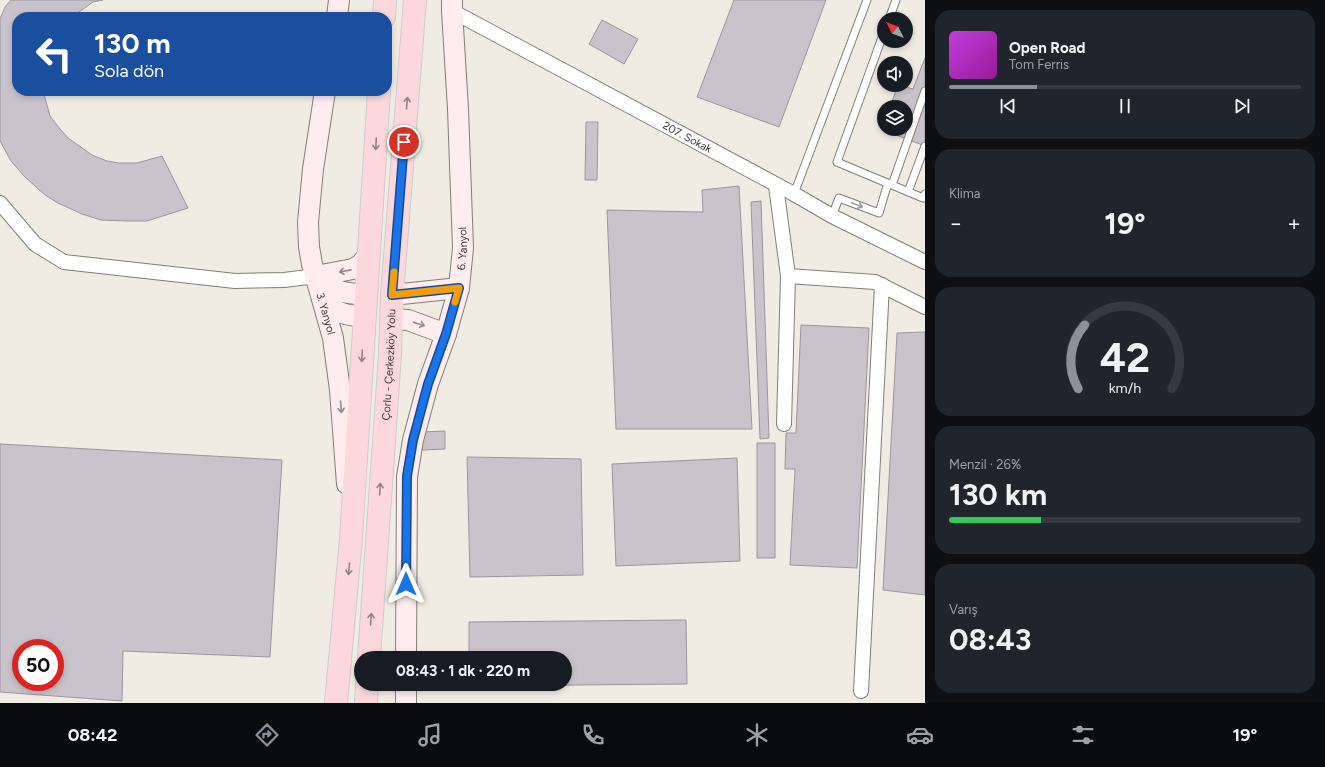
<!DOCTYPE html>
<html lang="tr">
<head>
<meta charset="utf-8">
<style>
  :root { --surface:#171b24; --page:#20242c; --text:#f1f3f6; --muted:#9ea1a6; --line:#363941; --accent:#8c9099 }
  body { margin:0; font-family:Figtree,sans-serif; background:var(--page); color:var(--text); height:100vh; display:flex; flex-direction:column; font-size:15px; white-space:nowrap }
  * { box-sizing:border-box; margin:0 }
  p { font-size:13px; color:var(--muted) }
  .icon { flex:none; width:22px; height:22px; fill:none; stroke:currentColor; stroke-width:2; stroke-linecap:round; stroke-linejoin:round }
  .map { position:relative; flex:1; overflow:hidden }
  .side { display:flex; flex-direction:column; gap:10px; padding:10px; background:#0d0f14; width:400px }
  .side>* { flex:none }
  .top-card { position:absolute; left:12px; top:12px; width:380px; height:84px; border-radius:16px; box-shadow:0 2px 6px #0003; background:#1a4fa0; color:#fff; overflow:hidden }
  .needle { width:26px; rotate:312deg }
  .fabs { position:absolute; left:877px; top:12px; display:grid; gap:8px }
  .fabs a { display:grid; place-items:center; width:36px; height:36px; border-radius:50%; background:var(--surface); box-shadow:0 2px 6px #0003; font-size:20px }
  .speed { position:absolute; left:12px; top:639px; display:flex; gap:8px; font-size:20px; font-weight:700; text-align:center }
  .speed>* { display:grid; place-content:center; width:52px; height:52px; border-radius:50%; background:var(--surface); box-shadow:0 2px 6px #0003; line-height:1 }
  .speed .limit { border:6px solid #d22; background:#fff; color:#111 }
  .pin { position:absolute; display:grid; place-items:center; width:34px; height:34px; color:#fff; margin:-17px; border:2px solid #fff; border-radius:50%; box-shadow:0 1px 4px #0007 }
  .me { position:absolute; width:44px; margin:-22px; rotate:0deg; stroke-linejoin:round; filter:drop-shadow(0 0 3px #0008) }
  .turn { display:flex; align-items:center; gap:14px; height:84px; padding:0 16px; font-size:18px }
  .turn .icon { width:52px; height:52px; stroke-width:2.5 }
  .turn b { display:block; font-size:28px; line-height:34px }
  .big { font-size:30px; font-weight:700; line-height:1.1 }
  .side .card { flex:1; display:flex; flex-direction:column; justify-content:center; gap:6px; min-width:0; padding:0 14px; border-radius:16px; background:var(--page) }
  .side .dial { align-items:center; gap:0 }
  .dial svg { height:104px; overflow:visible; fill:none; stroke:var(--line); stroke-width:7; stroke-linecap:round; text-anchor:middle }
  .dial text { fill:var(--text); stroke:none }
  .song { display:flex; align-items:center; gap:12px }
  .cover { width:48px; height:48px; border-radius:6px; background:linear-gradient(135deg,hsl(290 70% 55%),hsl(300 70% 35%)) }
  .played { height:4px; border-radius:2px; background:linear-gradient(90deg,var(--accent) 25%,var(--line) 25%) }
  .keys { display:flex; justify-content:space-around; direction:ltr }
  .heat { display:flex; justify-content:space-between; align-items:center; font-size:22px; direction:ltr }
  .charge { height:6px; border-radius:3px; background:linear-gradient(90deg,#34c759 26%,var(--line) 0) }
  .trip { position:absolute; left:354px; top:651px; width:218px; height:40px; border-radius:20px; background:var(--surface); box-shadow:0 2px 6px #0003; font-weight:700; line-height:40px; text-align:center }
  .tab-bar { display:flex; height:64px; justify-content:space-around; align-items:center; background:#090b0e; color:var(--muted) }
  .tab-bar .icon { width:28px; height:28px }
  .tab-bar .selected { color:var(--accent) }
  .tab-bar b { font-size:18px; color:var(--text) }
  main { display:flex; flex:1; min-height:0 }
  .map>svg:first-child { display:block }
</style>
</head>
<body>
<main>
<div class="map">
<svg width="925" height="703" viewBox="0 0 925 703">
  <rect width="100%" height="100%" fill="#f1ece3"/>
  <!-- building -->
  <path fill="#c9c4cc" stroke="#9b969e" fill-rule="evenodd" d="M11,0h92l-10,2 -21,15h-55v74h26l7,25 10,13 8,9 24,17 15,6 12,2h18l25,-7 26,52 -41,13h-21l-25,-1 -19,-6 -24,-11 -13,-8 -21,-19 -13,-15 -11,-20v-122l5,-12z
    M734,0h92l-47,127 -82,-30z
    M602,20l36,19 -14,25 -35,-20z
    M925,58v88l-37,-14 2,-3h16v-22h-16l8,-22 15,4z
    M586,122h12l-1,58h-12z
    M739,186l13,243h-136l-9,-219 96,2 -1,-22z
    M761,201l8,237 -9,1 -9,-237z
    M801,325l68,3 -12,240 -67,-3 5,-96h-10l1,-36h10z
    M925,332v263l-42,-5 14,-257z
    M445,431v18l-23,1v-18z
    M757,443h18v115h-18z
    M0,444l282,16 -12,197 -147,-6 -1,50 -122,-9zM21,648h34v34h-34z
    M467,457l114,2 2,116 -113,2z
    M737,458l3,103 -124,5 -4,-102z
    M686,620l1,64 -218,2v-2h96v-26h-96v-36z"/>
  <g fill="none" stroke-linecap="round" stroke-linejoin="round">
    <!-- service casing -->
    <g stroke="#827e76" stroke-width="9">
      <path id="service" d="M889,19l7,-19
        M884,32l-47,130 86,36 2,-4
        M892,185l33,-94
        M908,192l17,-46
        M794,194l73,-194
        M832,216l7,-18 40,15 9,-30"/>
    </g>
    <!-- minor casing -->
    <g stroke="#827e76" stroke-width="16">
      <g id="minor">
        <path id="s1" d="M452,11l342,183 38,22 93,46"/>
        <path d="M776,186l12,90 -4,148"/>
        <path d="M0,203l35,41 29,18 171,19 49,-1 32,-4"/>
        <path d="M788,276l87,6 50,25"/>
        <path d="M861,691l21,-406"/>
      </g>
    </g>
    <!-- secondary casing -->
    <g stroke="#827e76" stroke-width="22">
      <g id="secondary">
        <path d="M337,17l2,-17"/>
        <path id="s2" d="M325,91l-12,78 -5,53 1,25 3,17 21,74 7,52 7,94"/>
        <path d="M316,276l37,-7 7,-4 9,-10"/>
        <path d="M316,276c18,16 26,17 50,19"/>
        <path d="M392,295l67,-7"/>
        <path d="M323,300c14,14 22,15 41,17"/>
        <path d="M391,319l17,1 38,14"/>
        <path id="s3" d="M406,658l1,-181 6,-37 15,-56 18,-50 13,-46 4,-40 -5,-139 -6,-98v-11"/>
        <path d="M406,703v-19"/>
      </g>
    </g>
    <!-- primary casing -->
    <g stroke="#cdcccc" stroke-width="24">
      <g id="primary">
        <path d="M384,17l1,-17"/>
        <path id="s4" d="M369,658l21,-304 2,-59 23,-295"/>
        <path d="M336,703l15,-165 28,-447"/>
        <path d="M366,703l1,-19"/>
      </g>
    </g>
    <!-- service -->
    <use href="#service" stroke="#fff" stroke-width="7"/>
    <!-- minor -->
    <use href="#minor" stroke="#fff" stroke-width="14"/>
    <!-- secondary -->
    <use href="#secondary" stroke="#feecee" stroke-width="20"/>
    <!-- primary -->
    <use href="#primary" stroke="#fcd8dd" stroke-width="22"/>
  </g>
  <!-- one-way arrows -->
  <defs><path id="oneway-shaft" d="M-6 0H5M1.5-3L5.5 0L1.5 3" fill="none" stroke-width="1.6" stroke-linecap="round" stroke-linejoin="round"/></defs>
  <g stroke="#948283">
    <use href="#oneway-shaft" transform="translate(407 103) rotate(-85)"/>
    <use href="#oneway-shaft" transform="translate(376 144) rotate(93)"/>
    <use href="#oneway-shaft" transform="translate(362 356) rotate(93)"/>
    <use href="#oneway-shaft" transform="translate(380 489) rotate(-86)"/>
    <use href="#oneway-shaft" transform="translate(349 569) rotate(95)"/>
    <use href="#oneway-shaft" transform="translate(371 619) rotate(-86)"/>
  </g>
  <use stroke="#9e9e9c" href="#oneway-shaft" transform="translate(857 205) rotate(21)"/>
  <g stroke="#948b8a">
    <use href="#oneway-shaft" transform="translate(345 271) rotate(169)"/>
    <use href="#oneway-shaft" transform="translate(419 324) rotate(17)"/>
    <use href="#oneway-shaft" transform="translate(341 407) rotate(85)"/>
  </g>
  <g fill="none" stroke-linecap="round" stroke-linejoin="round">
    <!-- route casing -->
    <g stroke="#114b97" stroke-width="10">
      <path id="route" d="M404,142l-12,153 67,-7 -13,46 -18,50 -15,56 -6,36 -1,108"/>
    </g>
    <!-- route -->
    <use href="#route" stroke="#1a73e8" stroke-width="7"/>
    <!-- slow -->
    <path stroke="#f59e0b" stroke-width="7" d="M394,272l-2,23 67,-7 -4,14"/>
  </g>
  <g text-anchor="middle" stroke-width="3" stroke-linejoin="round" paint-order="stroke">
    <!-- street labels -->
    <g font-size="11" fill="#3e3c39" stroke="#fef9f0">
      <text dy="4" stroke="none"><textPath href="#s1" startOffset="267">207. Sokak</textPath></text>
      <text dy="4" stroke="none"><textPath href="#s3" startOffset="417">6. Yanyol</textPath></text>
      <text dy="4" stroke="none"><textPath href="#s2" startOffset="226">3. Yanyol</textPath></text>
      <text dy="4" stroke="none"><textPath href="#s4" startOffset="294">Çorlu - Çerkezköy Yolu</textPath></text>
    </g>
  </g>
</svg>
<div class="fabs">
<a><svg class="needle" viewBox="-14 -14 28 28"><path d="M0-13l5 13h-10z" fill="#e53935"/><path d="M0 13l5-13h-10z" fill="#9ea1a6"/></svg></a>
<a><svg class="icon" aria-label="sound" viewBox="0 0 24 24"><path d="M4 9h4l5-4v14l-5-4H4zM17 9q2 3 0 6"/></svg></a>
<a><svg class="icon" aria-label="layers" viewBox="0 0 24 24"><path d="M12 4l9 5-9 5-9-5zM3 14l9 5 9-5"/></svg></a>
</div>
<div class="speed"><div class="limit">50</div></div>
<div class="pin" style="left:404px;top:142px;background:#d93025"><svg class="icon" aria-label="arrive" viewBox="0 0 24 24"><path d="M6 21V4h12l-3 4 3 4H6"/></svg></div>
<svg class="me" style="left:406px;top:584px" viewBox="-20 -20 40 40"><path d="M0-17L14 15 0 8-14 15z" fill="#1a73e8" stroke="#fff" stroke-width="4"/></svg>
<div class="trip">08:43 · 1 dk · 220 m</div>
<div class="top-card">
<div class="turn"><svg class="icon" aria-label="left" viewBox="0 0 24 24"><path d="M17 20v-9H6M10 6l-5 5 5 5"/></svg><div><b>130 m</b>Sola dön</div></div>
</div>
</div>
<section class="side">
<div class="card">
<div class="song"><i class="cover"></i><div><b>Open Road</b><p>Tom Ferris</p></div></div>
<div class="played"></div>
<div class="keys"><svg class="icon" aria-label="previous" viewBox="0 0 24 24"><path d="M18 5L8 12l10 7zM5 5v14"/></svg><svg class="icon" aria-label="pause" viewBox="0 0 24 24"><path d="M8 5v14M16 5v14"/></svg><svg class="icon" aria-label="next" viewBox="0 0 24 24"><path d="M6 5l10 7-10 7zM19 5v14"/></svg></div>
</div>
<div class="card"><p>Klima</p>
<div class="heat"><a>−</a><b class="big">19°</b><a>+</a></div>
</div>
<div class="card dial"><svg viewBox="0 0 100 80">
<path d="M14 69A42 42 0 1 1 86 69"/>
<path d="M14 69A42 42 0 0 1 19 20" stroke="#8c9099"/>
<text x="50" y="56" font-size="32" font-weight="700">42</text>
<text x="50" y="72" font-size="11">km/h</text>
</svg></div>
<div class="card"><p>Menzil · 26%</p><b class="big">130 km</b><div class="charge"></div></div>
<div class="card"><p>Varış</p><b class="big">08:43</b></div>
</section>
</main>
<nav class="tab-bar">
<b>08:42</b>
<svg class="icon selected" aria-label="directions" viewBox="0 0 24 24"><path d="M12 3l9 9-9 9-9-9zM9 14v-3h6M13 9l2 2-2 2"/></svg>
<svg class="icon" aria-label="music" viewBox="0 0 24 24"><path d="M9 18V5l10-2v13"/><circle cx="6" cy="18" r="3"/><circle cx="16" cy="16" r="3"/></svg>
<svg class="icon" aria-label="phone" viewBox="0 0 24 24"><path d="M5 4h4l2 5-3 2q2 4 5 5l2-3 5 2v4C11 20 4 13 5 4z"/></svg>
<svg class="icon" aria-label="climate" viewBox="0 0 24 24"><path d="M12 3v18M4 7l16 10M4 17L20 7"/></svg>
<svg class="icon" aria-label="car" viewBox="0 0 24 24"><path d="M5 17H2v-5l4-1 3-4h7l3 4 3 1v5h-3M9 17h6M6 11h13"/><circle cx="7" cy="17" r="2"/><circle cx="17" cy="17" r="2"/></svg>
<svg class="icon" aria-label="filters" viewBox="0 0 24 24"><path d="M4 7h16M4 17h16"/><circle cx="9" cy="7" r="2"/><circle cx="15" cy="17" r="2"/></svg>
<b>19°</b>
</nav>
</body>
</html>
